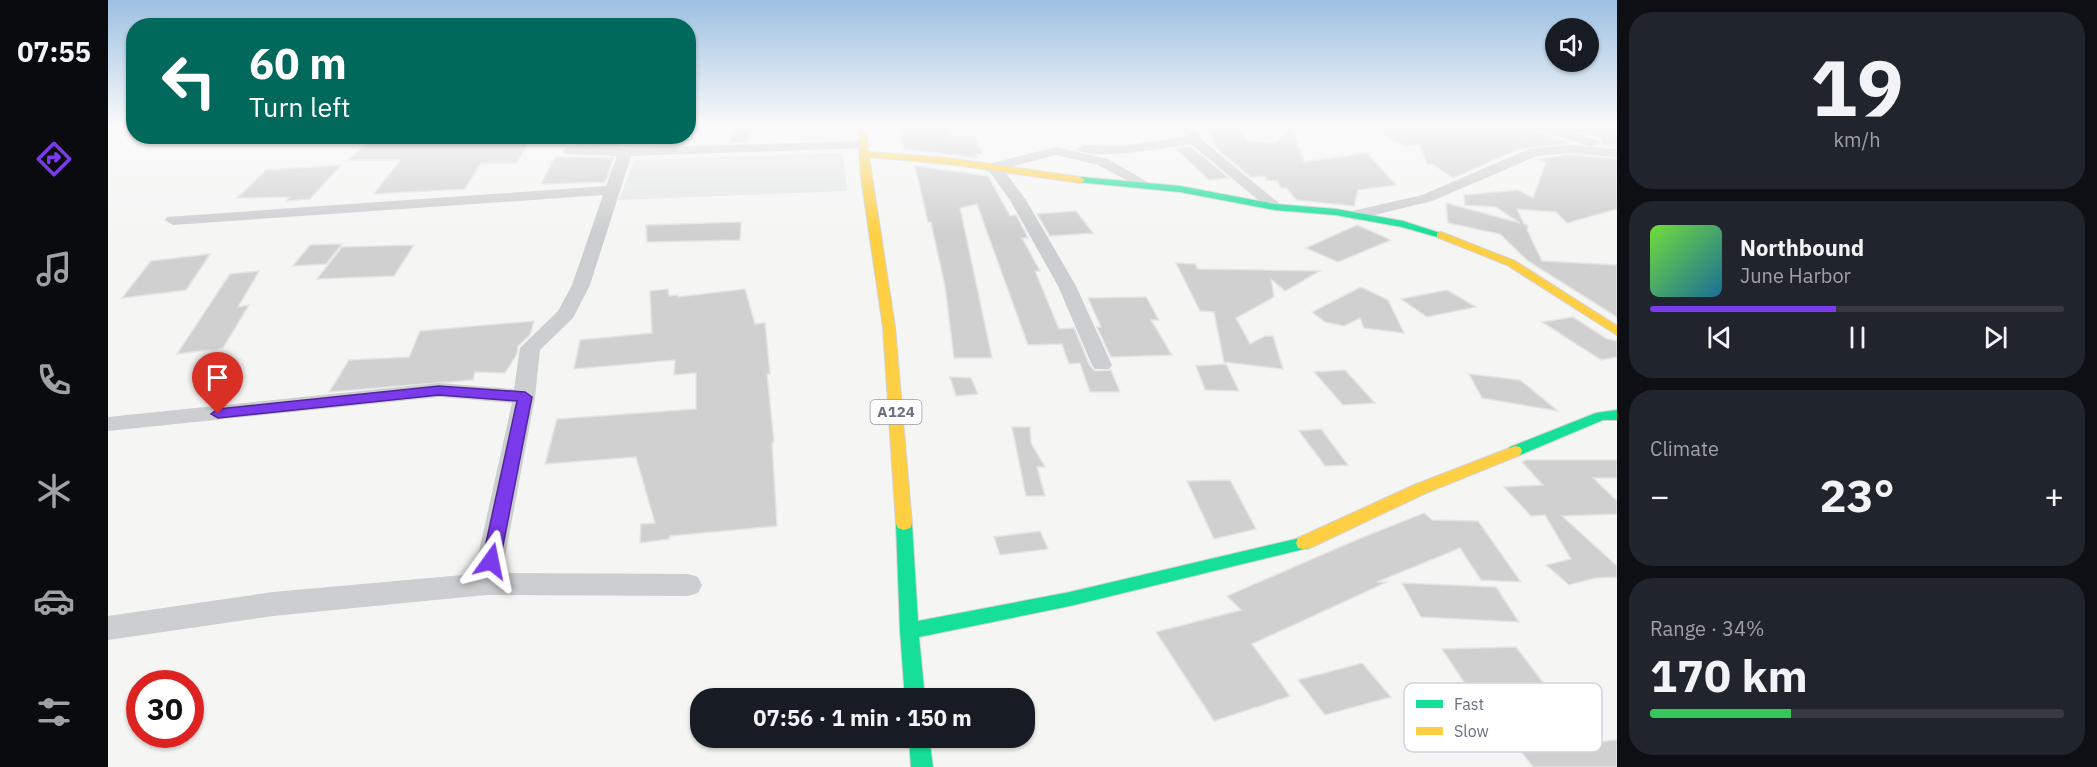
<!DOCTYPE html>
<html lang="en">
<head>
<meta charset="utf-8">
<style>
  :root { --surface:#171b24; --page:#20242c; --text:#f1f3f6; --muted:#9ea1a6; --line:#363941; --accent:#7c3aed }
  body { margin:0; font-family:"IBM Plex Sans",sans-serif; background:var(--page); color:var(--text); height:100vh; display:flex; flex-direction:column; font-size:22px; white-space:nowrap }
  * { box-sizing:border-box; margin:0 }
  p { font-size:20px; color:var(--muted) }
  .icon { flex:none; width:33px; height:33px; fill:none; stroke:currentColor; stroke-width:2; stroke-linecap:round; stroke-linejoin:round }
  .map { position:relative; flex:1; overflow:hidden }
  .panel { display:flex; flex-direction:column; gap:12px; padding:12px; background:#0d0f14; width:480px }
  .panel>* { flex:none }
  .top-card { position:absolute; left:18px; top:18px; width:570px; height:126px; border-radius:24px; box-shadow:0 2px 4px #0004; background:#00695c; color:#fff; overflow:hidden }
  .fabs { position:absolute; left:1437px; top:18px; display:grid; gap:12px }
  .fabs a { display:grid; place-items:center; width:54px; height:54px; border-radius:50%; background:var(--surface); box-shadow:0 2px 4px #0004; font-size:30px }
  .speed { position:absolute; left:18px; top:670px; display:flex; gap:12px; font-size:30px; font-weight:700; text-align:center }
  .speed>* { display:grid; place-content:center; width:78px; height:78px; border-radius:50%; background:var(--surface); box-shadow:0 2px 4px #0004; line-height:1 }
  .speed .limit { border:9px solid #d22; background:#fff; color:#111 }
  .pin { position:absolute; display:grid; place-items:center; width:51px; height:51px; color:#fff; margin:-62px -26px; border-radius:50% 50% 50% 0; rotate:-45deg; box-shadow:0 0 6px #0007 }
  .pin .icon { rotate:45deg }
  .me { position:absolute; width:66px; margin:-33px; rotate:12deg; stroke-linejoin:round; filter:drop-shadow(0 0 4px #0008) }
  .turn { display:flex; align-items:center; gap:21px; height:126px; padding:0 24px; font-size:27px }
  .turn .icon { width:78px; height:78px; stroke-width:2.5 }
  .turn b { display:block; font-size:42px; line-height:51px }
  .big { font-size:45px; font-weight:700; line-height:1.1 }
  .panel .tile { flex:1; display:flex; flex-direction:column; justify-content:center; gap:9px; min-width:0; padding:0 21px; border-radius:24px; background:var(--page) }
  .panel .dial { align-items:center; gap:0 }
  .dial b { font-size:78px; line-height:1 }
  .song { display:flex; align-items:center; gap:18px }
  .cover { width:72px; height:72px; border-radius:9px; background:linear-gradient(135deg,hsl(100 70% 55%),hsl(200 70% 35%)) }
  .played { height:6px; border-radius:3px; background:linear-gradient(90deg,var(--accent) 45%,var(--line) 45%) }
  .keys { display:flex; justify-content:space-around; direction:ltr }
  .heat { display:flex; justify-content:space-between; align-items:center; font-size:33px; direction:ltr }
  .charge { height:9px; border-radius:4px; background:linear-gradient(90deg,#34c759 34%,var(--line) 0) }
  .trip { position:absolute; left:582px; top:688px; width:345px; height:60px; border-radius:24px; background:var(--surface); box-shadow:0 2px 4px #0004; font-weight:700; line-height:60px; text-align:center }
  main { display:flex; flex:1; min-height:0 }
  .tab-bar { display:flex; flex-direction:column; width:108px; justify-content:space-around; align-items:center; background:#090b0e; color:var(--muted) }
  .tab-bar .icon { width:42px; height:42px }
  .tab-bar .active { color:var(--accent) }
  .tab-bar b { font-size:27px; color:var(--text) }
  .map>svg:first-child { display:block }
</style>
</head>
<body>
<main>
<nav class="tab-bar">
<b>07:55</b>
<svg class="icon active" aria-label="directions" viewBox="0 0 24 24"><path d="M12 3l9 9-9 9-9-9zM9 14v-3h6M13 9l2 2-2 2"/></svg>
<svg class="icon" aria-label="music" viewBox="0 0 24 24"><path d="M9 18V5l10-2v13"/><circle cx="6" cy="18" r="3"/><circle cx="16" cy="16" r="3"/></svg>
<svg class="icon" aria-label="phone" viewBox="0 0 24 24"><path d="M5 4h4l2 5-3 2q2 4 5 5l2-3 5 2v4C11 20 4 13 5 4z"/></svg>
<svg class="icon" aria-label="climate" viewBox="0 0 24 24"><path d="M12 3v18M4 7l16 10M4 17L20 7"/></svg>
<svg class="icon" aria-label="car" viewBox="0 0 24 24"><path d="M5 17H2v-5l4-1 3-4h7l3 4 3 1v5h-3M9 17h6M6 11h13"/><circle cx="7" cy="17" r="2"/><circle cx="17" cy="17" r="2"/></svg>
<svg class="icon" aria-label="filters" viewBox="0 0 24 24"><path d="M4 7h16M4 17h16"/><circle cx="9" cy="7" r="2"/><circle cx="15" cy="17" r="2"/></svg>
</nav>
<div class="map">
<svg width="1509" height="767" viewBox="0 0 1509 767">
  <rect width="100%" height="100%" fill="#f5f5f4"/>
  <!-- built -->
  <path fill="#e5e6e6" d="M735,153l4,38 -228,9 15,-40z"/>
  <!-- building -->
  <path fill="#d0d0d1" stroke="#e4e4e4" stroke-width="1.5" d="M625,126h18l-4,16 -17,1z
    M791,126h48l4,11 24,-1 7,18h-6l2,4 -74,-9z
    M1183,126l13,36 63,-9 29,32 -38,5 -4,16 -58,-6 -9,-12h-6l-4,-7 -11,-1 -1,-4 -14,1 -34,-28 -8,-21 34,3 4,10 29,2z
    M1259,126h164l2,5 38,12 -55,7 -63,28 -19,-13 -7,-1 -7,-19 -14,1z
    M1451,126h45l13,5v16l-17,-2 2,-3 -3,-4z
    M267,136h157l-15,27h-36l-16,26 -91,5 26,-34h-52z
    M481,136h34l-4,10 -36,-1z
    M1082,146l39,32 -20,2 -33,-31z
    M1462,155l47,4v50l-50,14 -11,-11 -39,-3 7,15 4,2 -1,4 15,31 75,4v52l-89,-56 -28,-27 -52,-11 -2,-20 74,20 -24,-16 -31,-2 -1,-10 54,-5 15,8 13,-36 -9,-3z
    M447,157h21l38,1 -9,24 -64,2z
    M233,165l-31,34 -24,2 4,-4 -53,1 29,-28z
    M807,166l73,10 22,40 6,-1 12,23h-6l18,33h-5l24,58 15,-1 16,38 5,5 16,-1 9,22h-30l-10,-29 -11,1 -7,-20 -34,1 -51,-141 -17,4 32,150h-38l-9,-72 -14,-64h-3z
    M968,211l17,22 -43,3 -13,-22z
    M633,222l-1,18 -93,2 -1,-17z
    M1249,225l34,15 -53,22 -32,-14z
    M234,244l-16,20 -33,2 17,-21z
    M306,245l-20,31 -77,3 25,-32z
    M102,254l-24,36 -64,8 29,-37z
    M1068,263l19,1 3,5 122,2 -35,20 -14,-12 3,18 -38,21 14,26 15,-8h8l10,33 -59,-7 -10,-50 -14,-1z
    M151,271l-21,36 11,-2 -26,43 -46,6 53,-80z
    M1253,287l27,13 16,33 -40,-5 -4,-10 -16,8 -19,-4 -13,-10z
    M560,289l1,7 9,-1v2l67,-8 10,35 10,-1 5,51h-3l7,68 -2,1 5,83 -107,10 -1,3 -29,4 1,-19 14,-1 -19,-66 -91,7 12,-45 139,-10v-36l-22,2 1,-15 -101,9 6,-29 72,-7 -2,-42z
    M1339,290l29,17 -49,10 -26,-18z
    M1038,297l13,23h-8l21,35 -61,2 -14,-30h4l-13,-29z
    M1465,317l34,22 10,2v16l-16,3 -59,-38z
    M426,321l-4,14 -12,11 -1,8 -12,19 -30,-1 -2,8 -144,12 20,-32 60,-3 11,-26z
    M1118,364l13,27 -34,-1 -9,-24z
    M1237,370l30,33 -32,2 -29,-33z
    M1361,374l51,6 38,31 -76,-13z
    M842,377l21,1 7,16 -22,2z
    M904,427h18l1,16 14,24h-8l8,29h-19z
    M1213,429l27,36 -23,1 -26,-35z
    M1418,460h91v18h-24l24,23v13l-55,2 55,50v11l-22,1 -26,7 -23,-20 25,-6 -26,-44 -14,1 -27,-29 39,-2 -21,-23z
    M1122,480l26,49 -42,10 -27,-58z
    M1316,513l8,7 46,1 43,61 -40,-2 -21,-32 -83,34h10l-135,62 38,52 -76,25 -58,-89 85,-22 -14,-14 134,-58z
    M932,531l8,18 -48,6 -6,-18z
    M1294,583l94,4 23,35 -98,-5z
    M1408,647l45,59 -79,3 20,23 -43,11 -39,-48 46,-10 -24,-36z
    M1254,663l29,34 -66,18 -27,-35z
    M1509,740v27h-84l-13,-17z"/>
  <g fill="none" stroke-linecap="round" stroke-linejoin="round">
    <!-- fast casing -->
    <g stroke="#d2d3d3" stroke-width="2">
      <path id="fast" d="M972,177l100,9 95,18 61,5 67,12 43,14 -5,3 -39,-11 -66,-12 -61,-5 -95,-18 -103,-10v-4z
        M1509,410v10h-14l-83,35h-10l-2,-4 2,-4 86,-34z
        M796,518l6,2 2,4 6,97 152,-29 234,-55 6,1 2,5 -2,5 -6,1 -234,57 -151,31 6,62h-20l-5,-68 -4,-107 2,-4z
        M801,738h20l4,29h-22z"/>
    </g>
    <!-- slow casing -->
    <g stroke="#d2d3d3" stroke-width="2">
      <path id="slow" d="M750,126h8l2,26 80,6 132,19 5,3 -5,3 -132,-19 -79,-7 26,170 17,197 -2,4 -6,2 -6,-2 -2,-4 -13,-197 -22,-150z
        M1333,232l74,29 102,65v9l-110,-70 -70,-28v-4z
        M1407,446l5,1 2,4 -2,4 -94,38 -116,55 -6,1 -6,-1 -2,-5 2,-5 116,-53z"/>
    </g>
    <!-- street -->
    <path fill="#cdcecf" fill-rule="evenodd" d="M1068,126c10,0 23,1 25,13l79,65 3,3 -3,3h-10l-79,-66c-21,3 -100,18 -114,5l7,-4 38,1 65,-10z
      M1425,126h19l46,14 2,3 -7,4 24,2v8l-47,-4 -33,3 -105,45 -78,19 -8,-5 2,-3 74,-17 107,-46 41,-4 22,2 -58,-18z
      M756,141l7,4 -2,3 -238,8 -41,129 -17,33 -33,32 -5,47 -33,176 186,1 10,3 4,8 -4,8 -10,3 -202,-1 -213,21 -165,24v-24l165,-24 201,-18 38,-171 -73,-6 -331,34v-14l331,-34 75,6 6,-41 38,-37 14,-26 31,-90 -430,30 -8,-5 2,-3 439,-31 11,-30 -52,-2 -2,-3 2,-3 5,-1 55,1z
      M948,147l52,12 43,25 -7,4 -5,-1 -41,-22 -42,-10 -53,14 23,31 50,86 36,79 -3,4h-14l-3,-4 -34,-79 -48,-86 -24,-33 2,-3z"/>
    <!-- fast -->
    <use href="#fast" fill="#16e098" fill-rule="evenodd"/>
    <!-- slow -->
    <use href="#slow" fill="#ffcf43" fill-rule="evenodd"/>
  </g>
  <!-- sky -->
  <linearGradient id="sky" x2="0" y2="1"><stop stop-color="#9dc0e1"/><stop offset="0.54" stop-color="#fafafa"/><stop offset="1" stop-color="#fafafa" stop-opacity="0"/></linearGradient>
  <rect width="1509" height="233" fill="url(#sky)"/>
  <!-- route -->
  <path fill="#7c3aed" stroke="#51269a" stroke-width="1.5" d="M331,386l86,6 7,5 -32,164 -3,5 -6,2 -6,-2 -3,-5 35,-160 -78,-6 -221,23 -7,-4 7,-5z"/>
  <g text-anchor="middle" stroke-width="6" stroke-linejoin="round" paint-order="stroke">
    <!-- shield labels -->
    <rect fill="#fff" stroke="#959ca8" stroke-width="1.5" x="762.5" y="400" width="51" height="24" rx="4.5"/>
    <g font-size="15" font-weight="bold" fill="#677182">
      <text x="788" y="417">A124</text>
    </g>
  </g>
  <!-- legend -->
  <rect x="1296" y="683" width="198" height="69" rx="9" fill="#fff" stroke="#d1d4da" stroke-width="1.5"/>
  <rect x="1308" y="700" width="27" height="8" fill="#16e098"/>
  <rect x="1308" y="727" width="27" height="8" fill="#ffcf43"/>
  <g font-size="16" fill="#677182">
    <text x="1346" y="710">Fast</text>
    <text x="1346" y="737">Slow</text>
  </g>
</svg>
<div class="fabs">
<a><svg class="icon" aria-label="sound" viewBox="0 0 24 24"><path d="M4 9h4l5-4v14l-5-4H4zM17 9q2 3 0 6"/></svg></a>
</div>
<div class="speed"><div class="limit">30</div></div>
<div class="pin" style="left:110px;top:414px;background:#d93025"><svg class="icon" aria-label="arrive" viewBox="0 0 24 24"><path d="M6 21V4h12l-3 4 3 4H6"/></svg></div>
<svg class="me" style="left:383px;top:561px" viewBox="-20 -20 40 40"><path d="M0-17L14 15 0 8-14 15z" fill="#7c3aed" stroke="#fff" stroke-width="4"/></svg>
<div class="trip">07:56 · 1 min · 150 m</div>
<div class="top-card">
<div class="turn"><svg class="icon" aria-label="left" viewBox="0 0 24 24"><path d="M17 20v-9H6M10 6l-5 5 5 5"/></svg><div><b>60 m</b>Turn left</div></div>
</div>
</div>
<section class="panel">
<div class="tile dial"><b>19</b><p>km/h</p></div>
<div class="tile">
<div class="song"><i class="cover"></i><div><b>Northbound</b><p>June Harbor</p></div></div>
<div class="played"></div>
<div class="keys"><svg class="icon" aria-label="previous" viewBox="0 0 24 24"><path d="M18 5L8 12l10 7zM5 5v14"/></svg><svg class="icon" aria-label="pause" viewBox="0 0 24 24"><path d="M8 5v14M16 5v14"/></svg><svg class="icon" aria-label="next" viewBox="0 0 24 24"><path d="M6 5l10 7-10 7zM19 5v14"/></svg></div>
</div>
<div class="tile"><p>Climate</p>
<div class="heat"><a>−</a><b class="big">23°</b><a>+</a></div>
</div>
<div class="tile"><p>Range · 34%</p><b class="big">170 km</b><div class="charge"></div></div>
</section>
</main>
</body>
</html>
